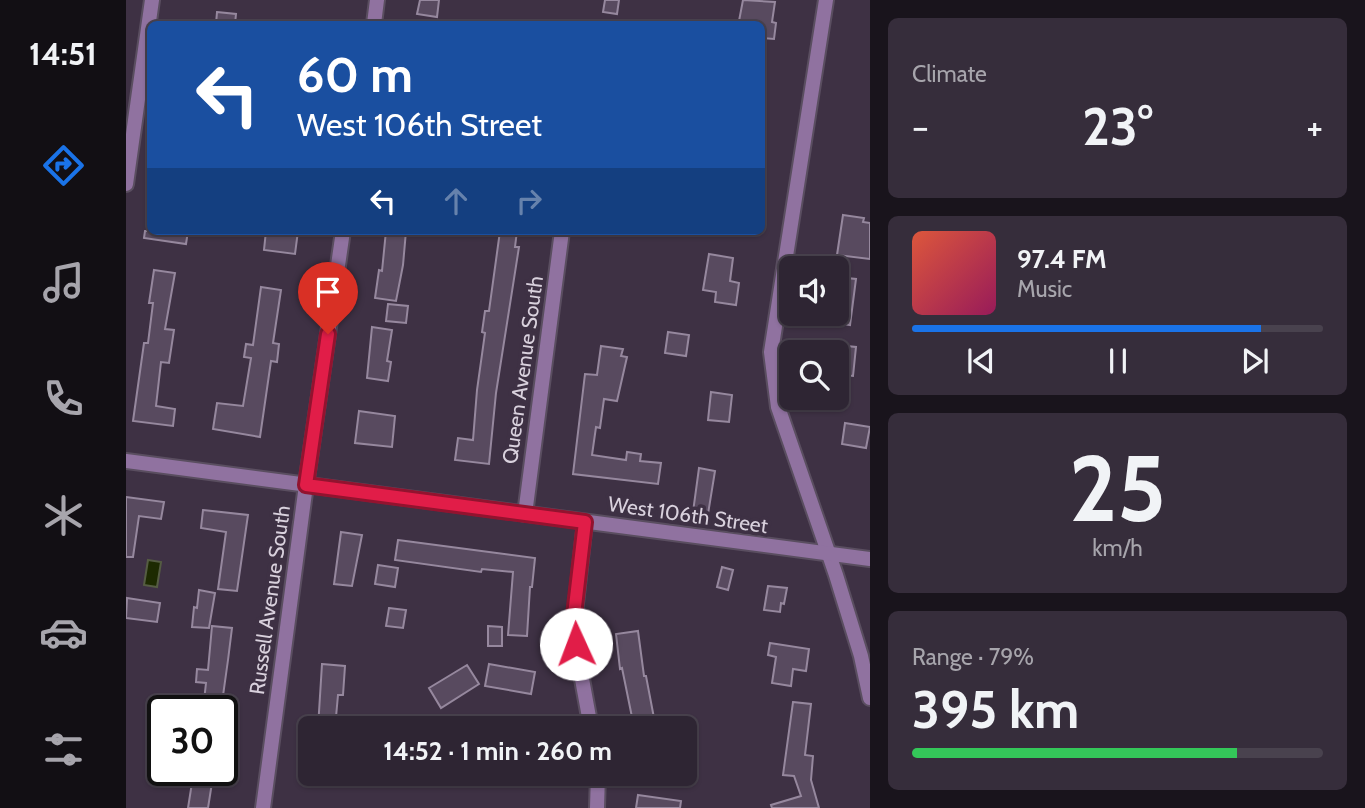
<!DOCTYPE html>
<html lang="en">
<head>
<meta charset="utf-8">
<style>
  :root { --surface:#2e2533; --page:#362d3b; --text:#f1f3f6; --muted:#a7a5ac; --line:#49424e; --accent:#1a73e8 }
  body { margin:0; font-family:Cabin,sans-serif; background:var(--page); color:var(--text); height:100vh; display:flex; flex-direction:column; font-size:26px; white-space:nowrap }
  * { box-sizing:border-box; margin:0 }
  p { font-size:23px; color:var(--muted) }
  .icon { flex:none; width:38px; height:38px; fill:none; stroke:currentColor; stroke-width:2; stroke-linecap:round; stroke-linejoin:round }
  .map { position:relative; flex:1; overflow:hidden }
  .drawer { display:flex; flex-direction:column; gap:18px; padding:18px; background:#19141c; width:495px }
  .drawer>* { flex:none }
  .banner { position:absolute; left:21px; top:21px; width:618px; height:214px; border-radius:10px; box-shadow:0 2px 5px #0004,0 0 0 2px var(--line); background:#1a4fa0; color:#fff; overflow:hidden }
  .buttons { position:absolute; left:653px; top:256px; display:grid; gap:14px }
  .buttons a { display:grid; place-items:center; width:70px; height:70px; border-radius:10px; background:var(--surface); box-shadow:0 2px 5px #0004,0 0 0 2px var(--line); font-size:35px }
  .speed { position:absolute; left:21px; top:695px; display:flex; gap:14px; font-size:35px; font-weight:700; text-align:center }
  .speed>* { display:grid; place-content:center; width:91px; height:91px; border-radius:50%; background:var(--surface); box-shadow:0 2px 5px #0004,0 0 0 2px var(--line); line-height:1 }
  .speed .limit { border:4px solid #111; border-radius:10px; background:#fff; color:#111 }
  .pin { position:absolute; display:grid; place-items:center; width:60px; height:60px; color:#fff; margin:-72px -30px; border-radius:50% 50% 50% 0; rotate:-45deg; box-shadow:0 0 7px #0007 }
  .pin .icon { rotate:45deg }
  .me { position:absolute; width:77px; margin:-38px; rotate:358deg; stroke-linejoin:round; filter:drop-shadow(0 0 5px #0008) }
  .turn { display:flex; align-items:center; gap:24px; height:147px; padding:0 35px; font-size:32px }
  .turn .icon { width:91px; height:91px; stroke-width:2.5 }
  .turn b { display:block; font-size:49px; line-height:60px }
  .lanes { display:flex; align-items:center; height:66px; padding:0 35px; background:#0003; justify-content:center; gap:35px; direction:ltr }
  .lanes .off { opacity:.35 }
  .big { font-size:52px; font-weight:700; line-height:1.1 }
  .drawer .card { flex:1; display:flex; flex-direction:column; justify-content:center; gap:10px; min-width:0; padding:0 24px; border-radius:10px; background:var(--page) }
  .drawer .dial { align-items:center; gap:0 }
  .dial b { font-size:91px; line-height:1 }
  .song { display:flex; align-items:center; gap:21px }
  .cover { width:84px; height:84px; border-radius:10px; background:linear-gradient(135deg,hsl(10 70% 55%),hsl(330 70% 35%)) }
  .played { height:7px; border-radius:4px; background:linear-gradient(90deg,var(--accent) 85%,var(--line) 85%) }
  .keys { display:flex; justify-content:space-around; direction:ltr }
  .heat { display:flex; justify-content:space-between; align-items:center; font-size:38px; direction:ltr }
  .charge { height:10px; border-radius:5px; background:linear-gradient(90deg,#34c759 79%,var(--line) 0) }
  .trip { position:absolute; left:172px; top:716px; width:399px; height:70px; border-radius:10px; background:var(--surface); box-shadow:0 2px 5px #0004,0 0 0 2px var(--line); font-weight:700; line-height:70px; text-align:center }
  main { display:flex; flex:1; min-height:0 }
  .tab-bar { display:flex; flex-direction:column; width:126px; justify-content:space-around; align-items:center; background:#120f14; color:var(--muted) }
  .tab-bar .icon { width:49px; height:49px }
  .tab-bar .on { color:var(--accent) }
  .tab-bar b { font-size:32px; color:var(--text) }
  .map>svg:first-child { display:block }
</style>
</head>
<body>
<main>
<nav class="tab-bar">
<b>14:51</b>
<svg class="icon on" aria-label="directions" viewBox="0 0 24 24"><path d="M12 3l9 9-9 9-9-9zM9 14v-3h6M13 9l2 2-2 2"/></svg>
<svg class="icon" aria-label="music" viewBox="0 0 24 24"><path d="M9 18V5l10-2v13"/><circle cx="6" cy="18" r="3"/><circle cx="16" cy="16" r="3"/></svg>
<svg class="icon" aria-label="phone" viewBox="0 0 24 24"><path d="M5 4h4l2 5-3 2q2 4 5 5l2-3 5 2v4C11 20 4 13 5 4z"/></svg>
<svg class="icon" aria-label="climate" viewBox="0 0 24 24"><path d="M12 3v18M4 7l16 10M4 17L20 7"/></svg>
<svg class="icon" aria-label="car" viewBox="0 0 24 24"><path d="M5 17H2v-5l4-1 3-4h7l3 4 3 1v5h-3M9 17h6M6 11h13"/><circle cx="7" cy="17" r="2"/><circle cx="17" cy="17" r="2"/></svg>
<svg class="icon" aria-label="filters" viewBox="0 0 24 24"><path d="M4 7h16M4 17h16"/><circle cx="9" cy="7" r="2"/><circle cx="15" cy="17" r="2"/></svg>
</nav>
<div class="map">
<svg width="744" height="808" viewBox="0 0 744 808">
  <rect width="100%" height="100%" fill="#3e3144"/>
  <!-- water -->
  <path fill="#1d2a01" stroke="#555c43" stroke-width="2" d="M22,560l13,2 -4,25 -13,-2z"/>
  <!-- building -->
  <path fill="#584a5f" stroke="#96889e" stroke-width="2" d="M294,0h19l-2,17 -20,-3z
    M479,0h14l-2,14 -14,-2z
    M617,0l32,2 -3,20 4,1 -2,16 -13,-1v-14l-22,-3z
    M91,12l19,2 -1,10h-19z
    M717,215l21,3 -1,4 7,1v36l-33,-4z
    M19,231h43l-2,13 -42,-6z
    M140,231h32l-3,23 -31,-4z
    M260,231h20l-3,34 -7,36 -21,-3 4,-28 3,1z
    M374,231h17l-2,16h4l-23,146 -7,71 -34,-4 3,-22 15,2 4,-50 8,-57 -3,-1 3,-21h4z
    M583,254l24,4 -3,23 9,2 -3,22 -21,-3 1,-10 -13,-2z
    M28,270l21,3 -10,56 9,1 -5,33 -8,-1 -5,44 19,3 -2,17 -40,-5 11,-78h4l5,-40h-4z
    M710,277l20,2 -6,46 -14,-2z
    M135,287l20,3 -8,53 6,1 -2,18 -6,-1 -11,76 -47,-8 4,-26 26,3 8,-48 -7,-1 2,-13 7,1z
    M262,304l20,2 -2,17 -20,-2z
    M246,327l20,3 -5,31 4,1 -3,19 -21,-3z
    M542,332l21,3 -3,21 -21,-3z
    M710,345l20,2 -3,29 -17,-2z
    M475,346l22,3 -2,7 6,1 -10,44 -13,-2 -4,29 -4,-1 -4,28 34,5 1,-8 14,2 -1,7 21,2 -3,21 -85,-10 12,-100 12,1z
    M585,392l21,3 -3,27 -21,-2z
    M233,411l36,5 -3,31 -37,-4z
    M719,423l25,4 -4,21 -24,-4z
    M573,468l16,3 -7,43 -15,-2z
    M0,497l38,5 -3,17 -22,-3 -6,41h-7z
    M77,510l45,5 -11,76 -19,-2 8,-57 -25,-4z
    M215,532l21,3 -10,51 -18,-2z
    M272,540l137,18 -3,29h-2l-3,49 -19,-1 5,-63 -31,-3 -1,3 -86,-12z
    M252,565l20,3 -3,19 -20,-3z
    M596,567l11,3 -5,20 -11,-3z
    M642,586l19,2 -3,16 -3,-1 -1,9 -16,-2z
    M73,590l16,3 -6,35 -17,-1 2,-20 3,1z
    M1,598l33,5 -3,19 -31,-4z
    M263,608l17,2 -3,18 -17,-2z
    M86,626l20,2 -4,32 -7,50h-18l3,-27 -10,-1 1,-13 11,1z
    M362,626l14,1v19h-14z
    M512,631l6,45h2l8,42 -21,4 -11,-54 -2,1 -4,-35z
    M644,643l39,6 -3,22 -13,-2 -2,17 -19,-3 4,-26 -8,-2z
    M196,664l23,2 -2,29h-5l-3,33h-17z
    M363,664l46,8 -4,22 -46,-8z
    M341,665l12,19 -38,24 -12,-20z
    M667,702l18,2 -6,51 8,1 -2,24 8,28h-47l-1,-3 30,-9 -7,-20 -11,-1z
    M68,770h20l-6,38h-20z
    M512,795l43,6 -1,7h-44z"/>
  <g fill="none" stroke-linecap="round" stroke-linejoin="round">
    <!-- minor casing -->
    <g stroke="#5a4e60" stroke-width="18">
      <path id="minor" d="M700,0l-55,352 7,55 58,168 25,81 9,42
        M248,24l3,-24
        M0,184l26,-184
        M399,514l37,-283
        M459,522l-12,108 18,98
        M137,808l43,-323 37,-254
        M471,808l1,-34"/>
    </g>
    <!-- tertiary casing -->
    <g stroke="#5a4e60" stroke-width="18">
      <path id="tertiary" d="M0,461l744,98"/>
    </g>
    <!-- minor -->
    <use href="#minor" stroke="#9072a0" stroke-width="14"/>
    <!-- tertiary -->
    <use href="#tertiary" stroke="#9072a0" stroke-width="14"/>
  </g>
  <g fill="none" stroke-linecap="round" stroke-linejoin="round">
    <!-- route casing -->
    <g stroke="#92132f" stroke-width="18">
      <path id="route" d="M202,334l-22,151 279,37 -11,93 2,29"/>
    </g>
    <!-- route -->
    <use href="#route" stroke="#e11d48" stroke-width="12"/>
  </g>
  <g text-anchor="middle" stroke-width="7" stroke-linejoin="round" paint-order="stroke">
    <!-- street labels -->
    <g font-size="21" fill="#d9d1dd" stroke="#3e3144">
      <text transform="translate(397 370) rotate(-82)" y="7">Queen Avenue South</text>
      <text transform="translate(562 515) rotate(8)" y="7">West 106th Street</text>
      <text transform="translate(144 600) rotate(-82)" y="7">Russell Avenue South</text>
    </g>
  </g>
</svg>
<div class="buttons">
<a><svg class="icon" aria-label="sound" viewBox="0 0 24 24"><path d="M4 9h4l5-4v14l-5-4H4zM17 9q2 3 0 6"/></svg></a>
<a><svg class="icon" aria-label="search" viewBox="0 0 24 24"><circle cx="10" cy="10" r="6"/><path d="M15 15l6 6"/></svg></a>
</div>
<div class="speed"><div class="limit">30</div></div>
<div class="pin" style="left:202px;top:334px;background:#d93025"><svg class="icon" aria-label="arrive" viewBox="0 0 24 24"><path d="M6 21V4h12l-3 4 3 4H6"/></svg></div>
<svg class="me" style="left:450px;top:644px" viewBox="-20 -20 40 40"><circle r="19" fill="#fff"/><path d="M0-13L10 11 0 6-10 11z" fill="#e11d48"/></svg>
<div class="trip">14:52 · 1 min · 260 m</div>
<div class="banner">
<div class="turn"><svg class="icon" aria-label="left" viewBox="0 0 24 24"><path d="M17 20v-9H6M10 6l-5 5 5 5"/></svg><div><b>60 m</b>West 106th Street</div></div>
<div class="lanes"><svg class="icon" aria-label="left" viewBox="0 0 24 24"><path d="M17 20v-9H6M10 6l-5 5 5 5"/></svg><svg class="icon off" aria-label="ahead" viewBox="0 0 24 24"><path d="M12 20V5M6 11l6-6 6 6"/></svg><svg class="icon off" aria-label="right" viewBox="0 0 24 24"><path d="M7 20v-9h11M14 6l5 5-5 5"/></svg></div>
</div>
</div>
<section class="drawer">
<div class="card"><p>Climate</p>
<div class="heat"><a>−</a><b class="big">23°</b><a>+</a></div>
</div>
<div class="card">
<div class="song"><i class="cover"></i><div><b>97.4 FM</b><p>Music</p></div></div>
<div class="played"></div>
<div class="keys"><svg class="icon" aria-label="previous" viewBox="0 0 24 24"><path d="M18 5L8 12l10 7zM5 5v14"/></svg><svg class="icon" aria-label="pause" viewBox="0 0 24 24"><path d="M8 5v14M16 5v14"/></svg><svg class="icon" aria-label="next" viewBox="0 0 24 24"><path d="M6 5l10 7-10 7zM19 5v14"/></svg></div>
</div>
<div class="card dial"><b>25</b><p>km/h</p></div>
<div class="card"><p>Range · 79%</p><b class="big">395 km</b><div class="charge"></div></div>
</section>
</main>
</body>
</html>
